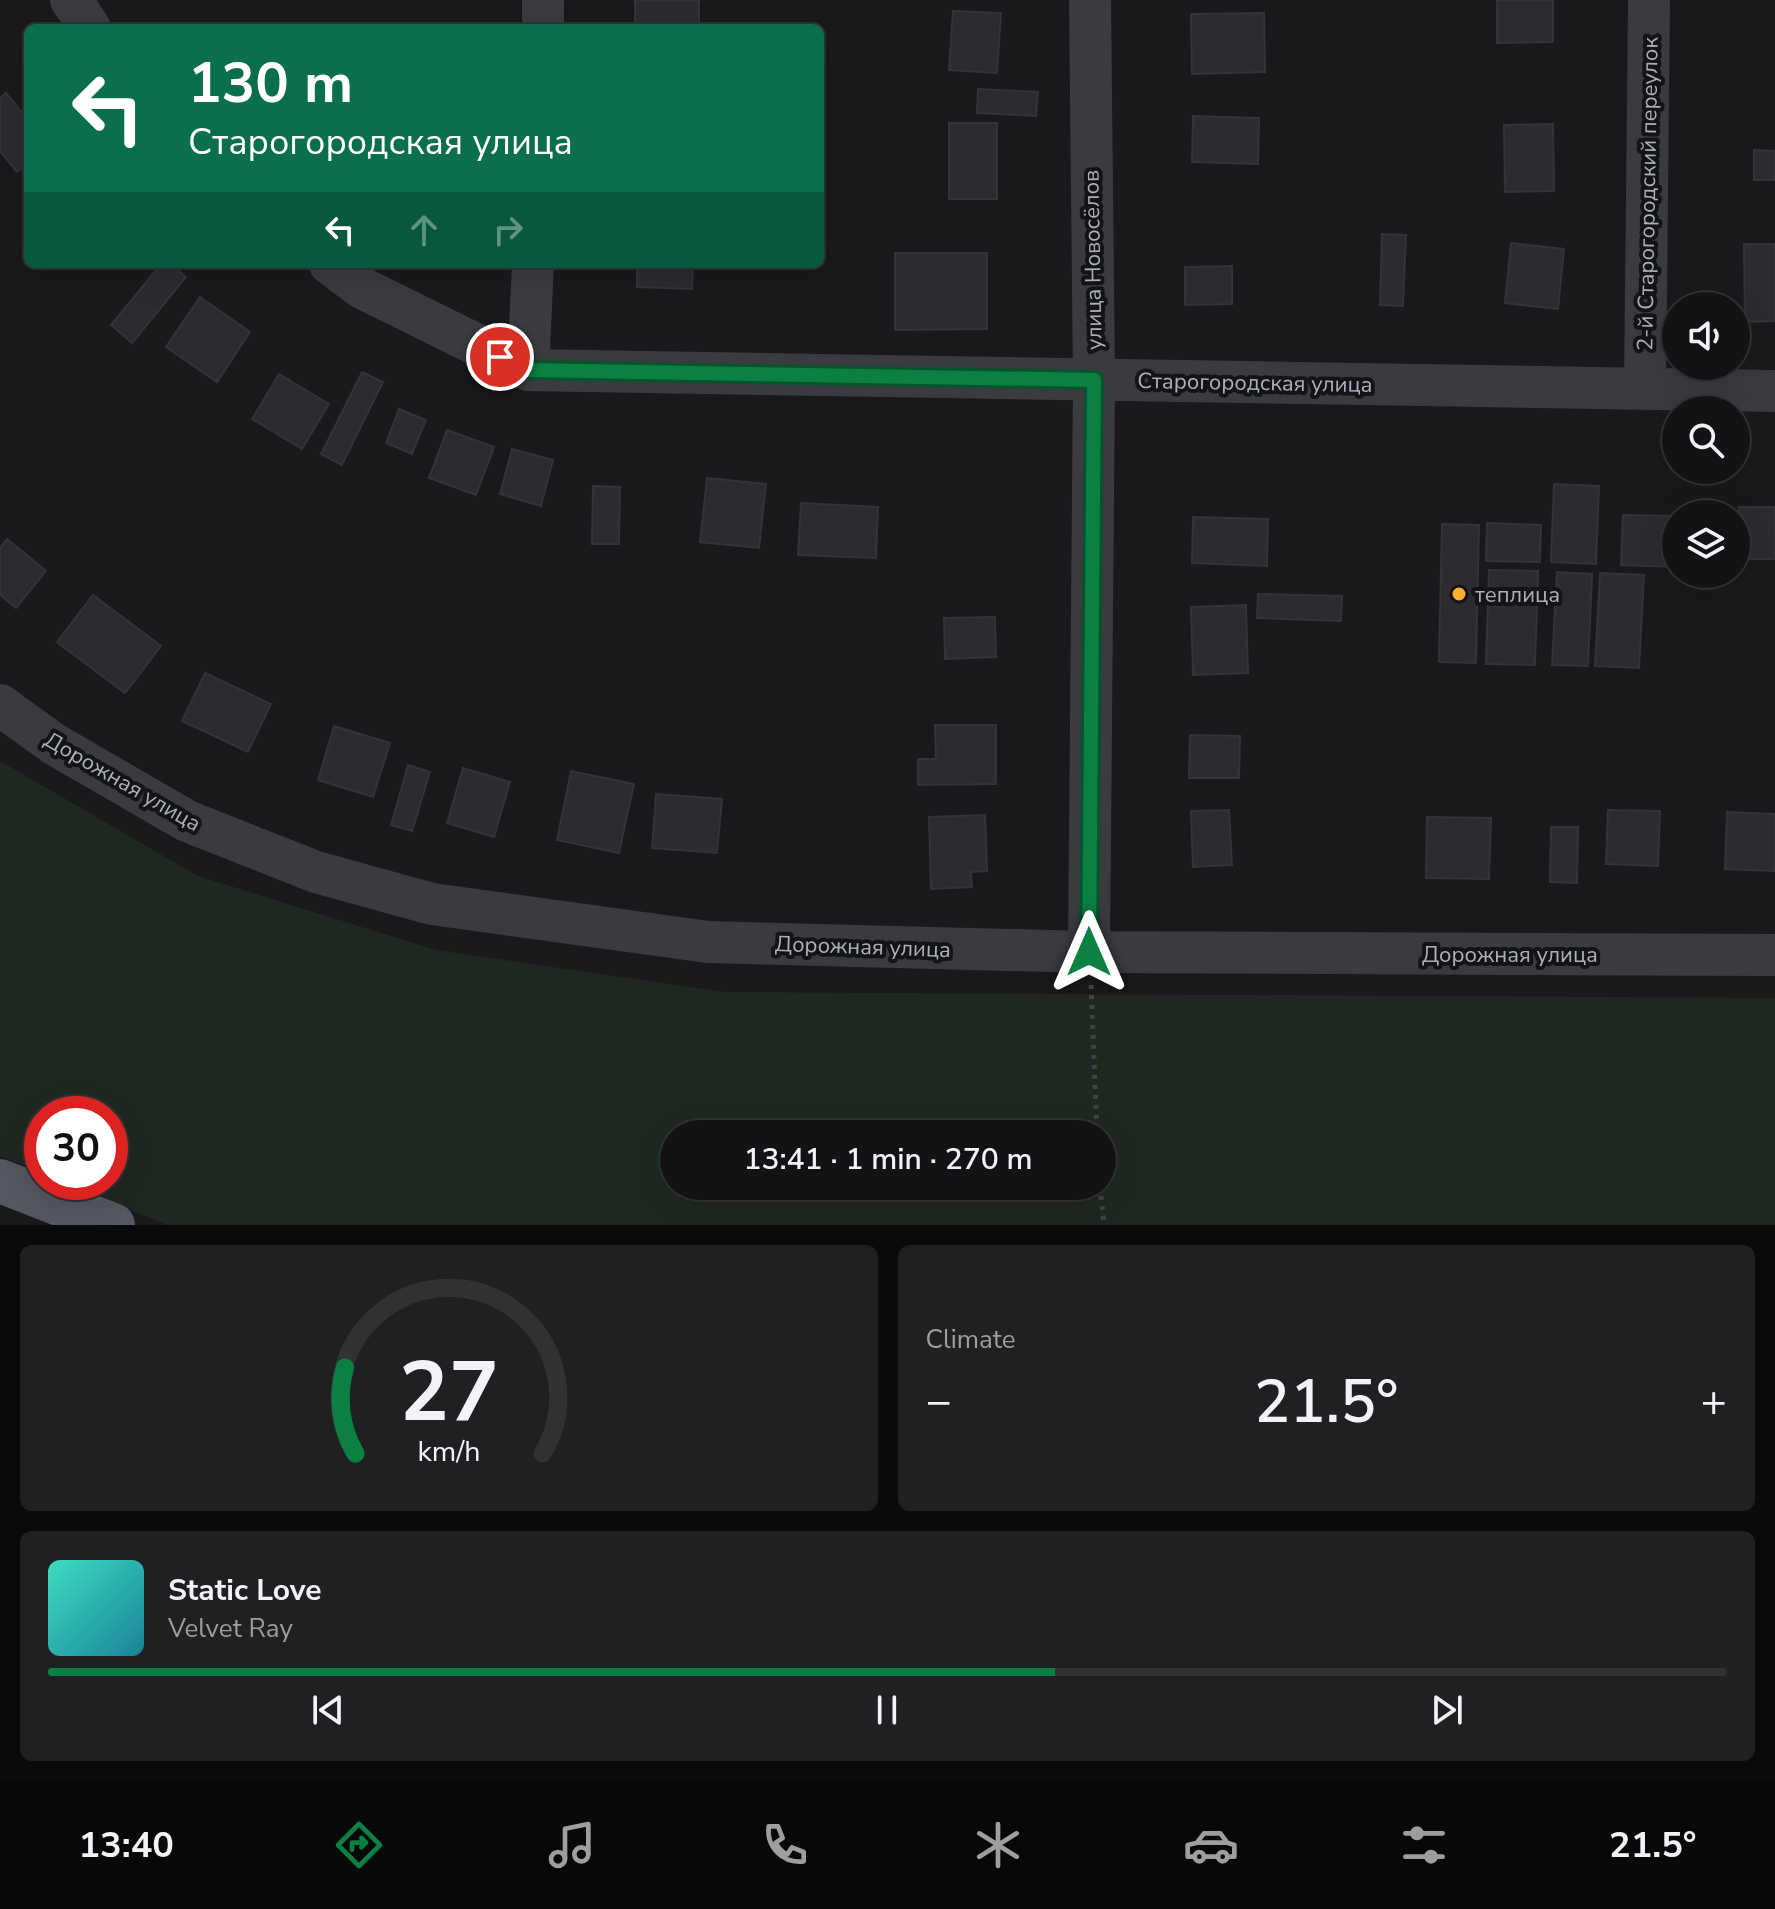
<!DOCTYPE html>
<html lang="en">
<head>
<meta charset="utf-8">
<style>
  :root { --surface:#131315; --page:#202022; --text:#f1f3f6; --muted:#9d9ea0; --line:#323234; --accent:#0b8043 }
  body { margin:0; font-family:"Nunito Sans",sans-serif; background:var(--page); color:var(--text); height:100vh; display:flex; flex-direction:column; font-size:30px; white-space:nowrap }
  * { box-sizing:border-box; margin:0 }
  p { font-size:26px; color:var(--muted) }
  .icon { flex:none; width:44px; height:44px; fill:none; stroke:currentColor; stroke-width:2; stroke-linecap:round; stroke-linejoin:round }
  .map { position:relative; height:1225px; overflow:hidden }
  .sheet { display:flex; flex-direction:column; gap:20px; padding:20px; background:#0a0a0c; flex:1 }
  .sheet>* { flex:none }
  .guide { position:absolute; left:24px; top:24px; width:800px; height:244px; border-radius:12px; box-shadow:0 8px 32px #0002,0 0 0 2px var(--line); background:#0b6e4f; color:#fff; overflow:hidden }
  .tools { position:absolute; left:1662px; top:292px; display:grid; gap:16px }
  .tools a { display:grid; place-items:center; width:88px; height:88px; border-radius:50%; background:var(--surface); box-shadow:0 8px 32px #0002,0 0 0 2px var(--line); font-size:40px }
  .speed { position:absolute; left:24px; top:1096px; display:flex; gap:16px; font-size:40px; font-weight:700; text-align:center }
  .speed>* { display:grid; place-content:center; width:104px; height:104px; border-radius:50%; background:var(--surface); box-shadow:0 8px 32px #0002,0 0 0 2px var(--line); line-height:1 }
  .speed .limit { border:12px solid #d22; background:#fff; color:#111 }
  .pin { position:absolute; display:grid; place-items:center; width:68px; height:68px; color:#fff; margin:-34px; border:4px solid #fff; border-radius:50%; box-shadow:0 2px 8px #0007 }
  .me { position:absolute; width:88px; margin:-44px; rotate:0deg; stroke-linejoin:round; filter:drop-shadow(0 0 6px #0008) }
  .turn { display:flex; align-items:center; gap:28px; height:168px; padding:0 32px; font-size:36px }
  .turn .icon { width:104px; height:104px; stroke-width:2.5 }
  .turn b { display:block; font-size:56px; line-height:68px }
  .lanes { display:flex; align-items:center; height:76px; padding:0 32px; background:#0003; justify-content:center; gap:40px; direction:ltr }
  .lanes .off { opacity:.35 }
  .big { font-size:60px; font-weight:600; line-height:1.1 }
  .sheet .tile { flex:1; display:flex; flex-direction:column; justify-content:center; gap:12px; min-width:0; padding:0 28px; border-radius:12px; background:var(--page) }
  .sheet .dial { align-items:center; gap:0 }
  .dial svg { height:208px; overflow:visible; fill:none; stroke:var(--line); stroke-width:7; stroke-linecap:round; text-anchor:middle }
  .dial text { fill:var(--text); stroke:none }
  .song { display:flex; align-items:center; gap:24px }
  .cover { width:96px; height:96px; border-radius:12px; background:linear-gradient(135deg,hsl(170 70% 55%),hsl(190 70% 35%)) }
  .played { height:8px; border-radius:4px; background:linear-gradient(90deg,var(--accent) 60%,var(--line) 60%) }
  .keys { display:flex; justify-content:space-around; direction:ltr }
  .heat { display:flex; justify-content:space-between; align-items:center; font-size:44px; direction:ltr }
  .sheet .tiles { flex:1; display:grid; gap:20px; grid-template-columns:1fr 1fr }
  .tile:last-child { grid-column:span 2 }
  .trip { position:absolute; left:660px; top:1120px; width:456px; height:80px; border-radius:40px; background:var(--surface); box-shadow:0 8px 32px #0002,0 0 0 2px var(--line); font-weight:600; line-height:80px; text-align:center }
  .dock { display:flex; height:128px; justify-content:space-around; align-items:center; background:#080808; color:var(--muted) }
  .dock .icon { width:56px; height:56px }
  .dock .current { color:var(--accent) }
  .dock b { font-size:36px; color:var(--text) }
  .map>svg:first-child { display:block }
</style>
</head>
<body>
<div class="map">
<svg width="1775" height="1225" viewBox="0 0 1775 1225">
  <rect width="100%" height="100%" fill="#19191c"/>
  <!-- green -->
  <path fill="#1f2820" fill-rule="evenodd" d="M0,761l198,115 238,74 288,42 1051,6v227h-1608l-104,-43h47v-68h-68v59l-42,-17zM674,1134h428v52h-428z"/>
  <!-- building -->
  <path fill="#2c2c30" stroke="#333338" stroke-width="2" d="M635,0h64v28h-64z
    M1497,0h56v42l-56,1z
    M953,11l48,2 -4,60 -48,-3z
    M1264,13l1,59 -73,2 -1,-60z
    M978,89l60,3 -2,24 -59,-3z
    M6,93l22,27v43l-11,9 -17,-21v-53z
    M1193,116l66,2 -1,46 -66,-2z
    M949,123h48v76h-48z
    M1553,124l1,67 -49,1 -1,-67z
    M1754,150l21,1v29h-21z
    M1382,234l24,1 -3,71 -23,-1z
    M1511,243l53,6 -6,60 -53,-6z
    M1744,244h31v77l-30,1z
    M895,253h92v76l-92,1z
    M161,264h10l15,13 -54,66 -21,-18z
    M637,264h56l-1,25 -55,-2z
    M1232,266v38l-47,1v-38z
    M200,297l50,35 -33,50 -51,-35z
    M362,372l21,10 -41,83 -21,-11z
    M279,374l50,30 -27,45 -50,-30z
    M399,409l27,11 -14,34 -26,-11z
    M447,430l47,17 -18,48 -47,-17z
    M512,449l41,11 -12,46 -41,-12z
    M707,478l59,6 -7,64 -59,-6z
    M1554,484l45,2 -3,78 -45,-2z
    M593,486l27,1 -1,57h-27z
    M801,503l77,4 -2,51 -78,-3z
    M1739,507h36v52h-37z
    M1623,515l53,1 -1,51 -54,-2z
    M1193,517l75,2 -1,47 -75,-3z
    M1487,523l54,2 -1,37 -54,-1z
    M1442,524l37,1 -3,138 -37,-1z
    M7,539l39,32 -30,37 -16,-13v-47z
    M1489,570l49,1 -3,94 -49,-1z
    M1557,572l35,2 -4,92 -36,-1z
    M1600,573l44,2 -5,93 -44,-2z
    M1258,594l84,2 -1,25 -84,-3z
    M93,595l68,51 -36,47 -68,-51z
    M1246,605l2,68 -55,2 -2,-68z
    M995,617l1,40 -51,2 -1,-41z
    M205,673l66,31 -23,48 -66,-31z
    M935,725h61v59l-78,1v-26h18z
    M334,726l56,17 -17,54 -55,-17z
    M1190,735l50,1 -1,42h-50z
    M408,765l22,7 -18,59 -21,-6z
    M463,768l47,14 -16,55 -47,-14z
    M571,771l63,13 -15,69 -62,-13z
    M656,794l66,5 -5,54 -65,-5z
    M1229,810l3,55 -39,2 -2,-56z
    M1608,810l52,1 -2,55 -52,-2z
    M1727,812l48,2v57l-50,-2z
    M985,815l2,56 -16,1 1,15 -41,2 -2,-72z
    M1427,817l64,1 -2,61 -63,-1z
    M1551,827h27l-1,56 -27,-1z"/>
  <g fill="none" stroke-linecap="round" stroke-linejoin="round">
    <!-- path -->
    <path stroke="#404348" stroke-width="5" stroke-dasharray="4 6" stroke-linecap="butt" d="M1091,985l6,149
      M1100,1186l4,39"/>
    <!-- minor -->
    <path stroke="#3a3b41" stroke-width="42" d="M71,0l19,28
      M543,28v-28
      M330,264l32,24 166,82 1247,21
      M528,370l5,-106
      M1645,389l4,-389
      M0,705l54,39 133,77 129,51 116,32 276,38 381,10 686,3
      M1089,952l5,-572 -4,-380"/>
    <!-- major -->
    <path stroke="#565861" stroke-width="44" d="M0,1181l113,44"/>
  </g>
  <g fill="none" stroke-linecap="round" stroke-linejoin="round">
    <!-- route casing -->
    <g stroke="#07532c" stroke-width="20">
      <path id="route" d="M500,357l28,13 566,10 -5,572"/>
    </g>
    <!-- route -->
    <use href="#route" stroke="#0b8043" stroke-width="14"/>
  </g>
  <!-- markers -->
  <circle fill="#ffb02e" stroke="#141417" stroke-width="3" cx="1459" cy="594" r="8"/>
  <g text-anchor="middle" stroke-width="8" stroke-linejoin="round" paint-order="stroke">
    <!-- street labels -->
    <g font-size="22" fill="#abb1bc" stroke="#141417">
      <text transform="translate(1647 194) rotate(-89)" y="8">2-й Старогородский переулок</text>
      <text transform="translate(1092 260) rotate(-91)" y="8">улица Новосёлов</text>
      <text transform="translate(1255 382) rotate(1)" y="8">Старогородская улица</text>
      <text transform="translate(123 781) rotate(30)" y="8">Дорожная улица</text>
      <text transform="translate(863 946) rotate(2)" y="8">Дорожная улица</text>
      <text x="1510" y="962">Дорожная улица</text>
    </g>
    <!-- poi labels -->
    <g font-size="22" fill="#abb1bc" stroke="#141417" text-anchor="start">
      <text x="1475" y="602">теплица</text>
    </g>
  </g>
</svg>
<div class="tools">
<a><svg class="icon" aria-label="sound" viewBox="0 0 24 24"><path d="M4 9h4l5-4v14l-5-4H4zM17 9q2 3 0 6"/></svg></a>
<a><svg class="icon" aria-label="search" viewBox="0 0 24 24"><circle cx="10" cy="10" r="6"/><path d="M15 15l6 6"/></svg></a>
<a><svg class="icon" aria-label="layers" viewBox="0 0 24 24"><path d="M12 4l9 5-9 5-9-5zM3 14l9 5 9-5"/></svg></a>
</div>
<div class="speed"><div class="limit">30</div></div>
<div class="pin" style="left:500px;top:357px;background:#d93025"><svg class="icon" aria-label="arrive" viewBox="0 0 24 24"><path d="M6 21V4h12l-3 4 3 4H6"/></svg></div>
<svg class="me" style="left:1089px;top:952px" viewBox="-20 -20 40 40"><path d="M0-17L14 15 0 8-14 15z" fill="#0b8043" stroke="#fff" stroke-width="4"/></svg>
<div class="trip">13:41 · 1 min · 270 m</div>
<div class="guide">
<div class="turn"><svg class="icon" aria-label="left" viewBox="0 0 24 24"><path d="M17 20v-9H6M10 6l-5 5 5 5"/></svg><div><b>130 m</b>Старогородская улица</div></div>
<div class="lanes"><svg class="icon" aria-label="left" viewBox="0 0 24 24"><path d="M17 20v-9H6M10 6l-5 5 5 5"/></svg><svg class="icon off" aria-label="ahead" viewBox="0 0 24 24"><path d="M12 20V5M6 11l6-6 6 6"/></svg><svg class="icon off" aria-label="right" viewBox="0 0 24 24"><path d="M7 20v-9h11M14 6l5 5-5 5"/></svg></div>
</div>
</div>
<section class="sheet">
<div class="tiles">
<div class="tile dial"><svg viewBox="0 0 100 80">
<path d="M14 69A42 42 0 1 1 86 69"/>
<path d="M14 69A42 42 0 0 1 10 36" stroke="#0b8043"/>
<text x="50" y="56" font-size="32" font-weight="700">27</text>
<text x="50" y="72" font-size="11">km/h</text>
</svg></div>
<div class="tile"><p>Climate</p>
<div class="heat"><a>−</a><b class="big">21.5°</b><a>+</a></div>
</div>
<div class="tile">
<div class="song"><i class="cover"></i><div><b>Static Love</b><p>Velvet Ray</p></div></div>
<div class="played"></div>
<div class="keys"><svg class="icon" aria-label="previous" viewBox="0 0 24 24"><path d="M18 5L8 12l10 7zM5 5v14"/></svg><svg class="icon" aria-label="pause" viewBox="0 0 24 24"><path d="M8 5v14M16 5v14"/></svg><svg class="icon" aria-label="next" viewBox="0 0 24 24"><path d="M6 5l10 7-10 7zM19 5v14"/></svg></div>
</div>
</div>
</section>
<nav class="dock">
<b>13:40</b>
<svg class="icon current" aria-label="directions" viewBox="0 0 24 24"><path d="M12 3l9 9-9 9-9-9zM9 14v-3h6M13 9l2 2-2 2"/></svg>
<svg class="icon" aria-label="music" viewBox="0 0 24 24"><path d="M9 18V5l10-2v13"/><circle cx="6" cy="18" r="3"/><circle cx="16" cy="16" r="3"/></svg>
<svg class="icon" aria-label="phone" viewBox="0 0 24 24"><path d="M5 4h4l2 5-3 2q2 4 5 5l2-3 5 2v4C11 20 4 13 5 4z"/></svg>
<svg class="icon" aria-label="climate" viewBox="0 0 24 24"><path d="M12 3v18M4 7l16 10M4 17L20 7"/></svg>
<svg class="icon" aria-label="car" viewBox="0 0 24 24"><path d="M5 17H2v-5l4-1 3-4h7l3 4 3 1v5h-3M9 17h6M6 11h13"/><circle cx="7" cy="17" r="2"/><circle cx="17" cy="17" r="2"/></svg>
<svg class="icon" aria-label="filters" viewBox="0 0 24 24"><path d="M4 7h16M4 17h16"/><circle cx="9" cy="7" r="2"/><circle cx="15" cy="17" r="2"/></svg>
<b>21.5°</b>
</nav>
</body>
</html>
